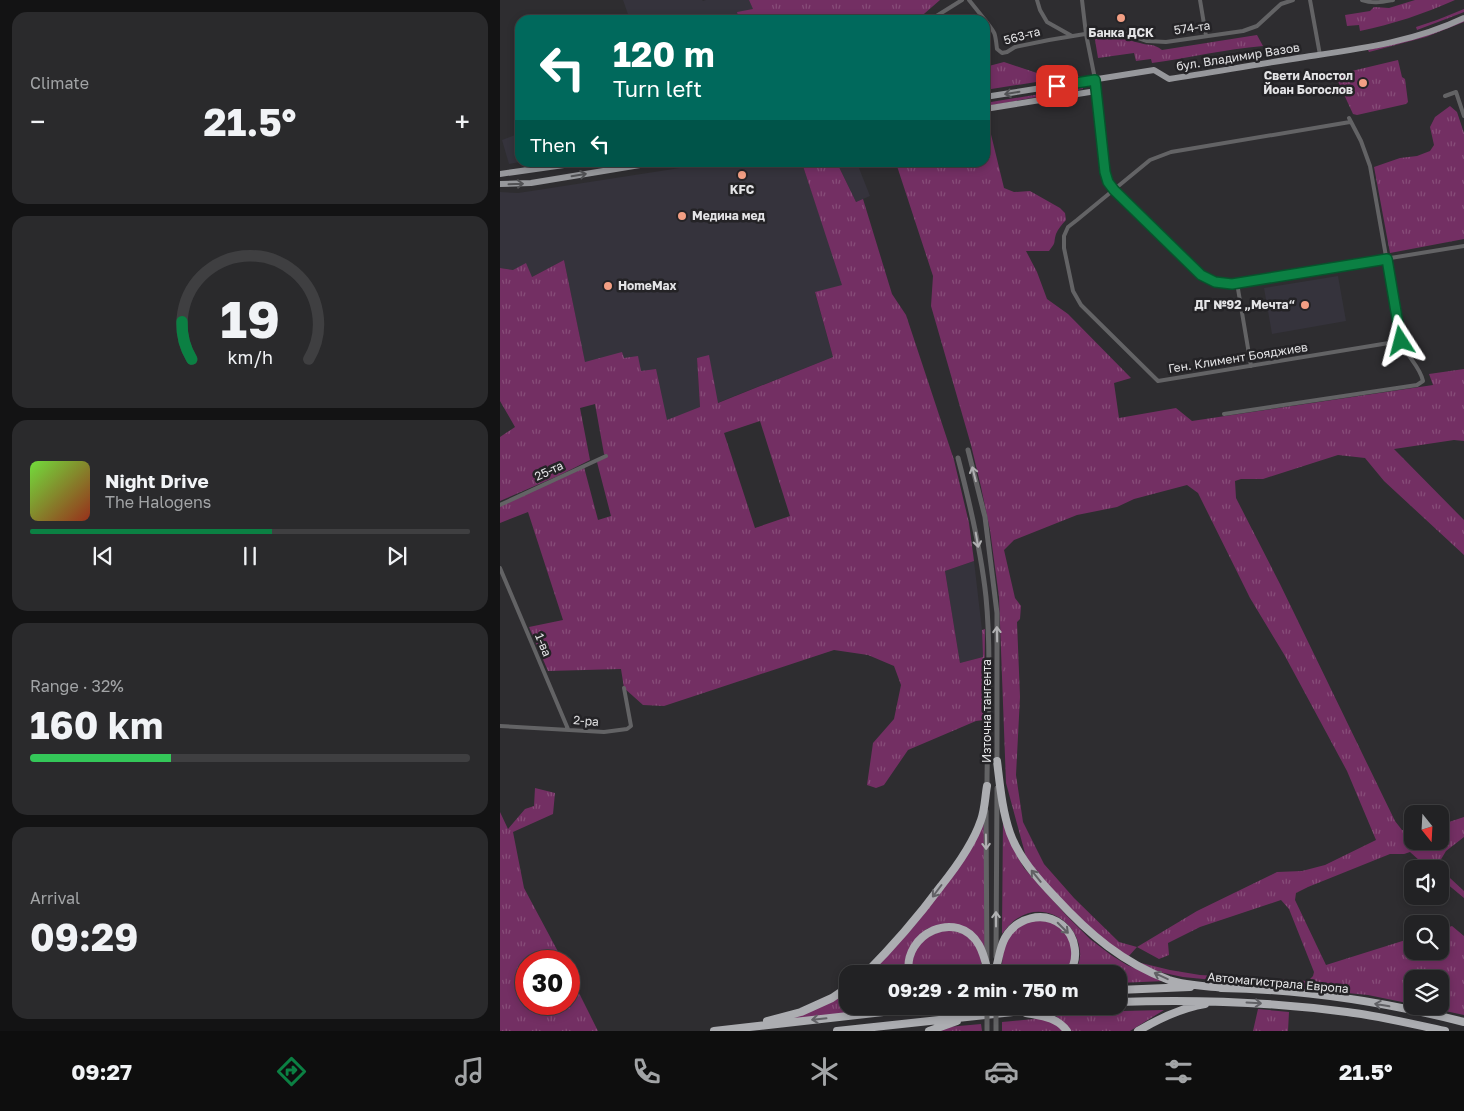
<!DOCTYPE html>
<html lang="en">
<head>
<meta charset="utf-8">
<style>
  :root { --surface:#222224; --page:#2a2a2c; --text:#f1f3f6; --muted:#a2a4a6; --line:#3f3f41; --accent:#0b8043 }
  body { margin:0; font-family:"Golos Text",sans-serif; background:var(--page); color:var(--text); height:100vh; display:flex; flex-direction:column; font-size:19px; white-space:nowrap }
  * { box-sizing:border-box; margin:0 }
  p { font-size:16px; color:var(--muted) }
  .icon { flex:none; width:28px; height:28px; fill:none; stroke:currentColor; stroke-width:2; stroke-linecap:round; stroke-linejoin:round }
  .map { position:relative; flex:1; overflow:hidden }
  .details { display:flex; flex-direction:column; gap:12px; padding:12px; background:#131314; width:500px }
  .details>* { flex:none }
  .top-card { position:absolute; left:15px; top:15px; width:475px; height:152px; border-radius:15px; box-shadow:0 2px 8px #0003,0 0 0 1px var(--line); background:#00695c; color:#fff; overflow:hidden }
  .needle { width:32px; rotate:162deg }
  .tools { position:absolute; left:904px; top:805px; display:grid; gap:10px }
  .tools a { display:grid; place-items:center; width:45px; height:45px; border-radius:10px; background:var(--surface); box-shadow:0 2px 8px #0003,0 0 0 1px var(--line); font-size:25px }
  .speed { position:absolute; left:15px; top:950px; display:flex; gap:10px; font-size:25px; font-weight:700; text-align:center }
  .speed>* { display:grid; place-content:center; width:65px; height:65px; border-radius:50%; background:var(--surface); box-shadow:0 2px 8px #0003,0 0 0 1px var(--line); line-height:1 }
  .speed .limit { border:8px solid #d22; background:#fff; color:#111 }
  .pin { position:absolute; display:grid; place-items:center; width:42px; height:42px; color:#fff; margin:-21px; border-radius:10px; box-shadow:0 2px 8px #0006 }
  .me { position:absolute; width:55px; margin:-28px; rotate:351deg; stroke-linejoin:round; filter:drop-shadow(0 0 4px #0008) }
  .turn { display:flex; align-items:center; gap:18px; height:105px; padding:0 15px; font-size:22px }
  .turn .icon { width:65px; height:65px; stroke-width:2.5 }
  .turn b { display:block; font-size:35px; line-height:42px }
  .then { display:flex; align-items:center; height:48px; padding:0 15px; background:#0003; gap:10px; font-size:19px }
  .big { font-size:38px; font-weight:700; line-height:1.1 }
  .details .card { flex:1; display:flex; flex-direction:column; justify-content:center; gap:8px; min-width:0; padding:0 18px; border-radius:15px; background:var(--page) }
  .details .dial { align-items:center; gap:0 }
  .dial svg { height:130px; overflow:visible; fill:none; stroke:var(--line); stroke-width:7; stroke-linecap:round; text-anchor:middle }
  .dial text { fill:var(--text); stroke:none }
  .song { display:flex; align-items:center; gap:15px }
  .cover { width:60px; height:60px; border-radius:8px; background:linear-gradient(135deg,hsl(100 70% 55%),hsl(10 70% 35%)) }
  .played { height:5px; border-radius:2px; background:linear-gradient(90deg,var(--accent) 55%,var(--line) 55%) }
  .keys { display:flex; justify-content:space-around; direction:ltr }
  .heat { display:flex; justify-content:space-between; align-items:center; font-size:28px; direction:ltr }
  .charge { height:8px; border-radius:4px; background:linear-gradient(90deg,#34c759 32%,var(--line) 0) }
  .trip { position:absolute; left:339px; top:965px; width:288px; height:50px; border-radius:15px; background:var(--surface); box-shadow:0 2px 8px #0003,0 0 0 1px var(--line); font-weight:700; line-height:50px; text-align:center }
  .tab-bar { display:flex; height:80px; justify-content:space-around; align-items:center; background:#0e0e0e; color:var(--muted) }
  .tab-bar .icon { width:35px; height:35px }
  .tab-bar .selected { color:var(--accent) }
  .tab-bar b { font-size:22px; color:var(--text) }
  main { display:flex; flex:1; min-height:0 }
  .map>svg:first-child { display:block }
</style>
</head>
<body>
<main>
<section class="details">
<div class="card"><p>Climate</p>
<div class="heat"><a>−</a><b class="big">21.5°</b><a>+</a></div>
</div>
<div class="card dial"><svg viewBox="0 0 100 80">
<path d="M14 69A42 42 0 1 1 86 69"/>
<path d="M14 69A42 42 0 0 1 8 46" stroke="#0b8043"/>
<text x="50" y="56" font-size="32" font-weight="700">19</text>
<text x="50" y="72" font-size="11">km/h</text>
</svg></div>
<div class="card">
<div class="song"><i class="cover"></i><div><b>Night Drive</b><p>The Halogens</p></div></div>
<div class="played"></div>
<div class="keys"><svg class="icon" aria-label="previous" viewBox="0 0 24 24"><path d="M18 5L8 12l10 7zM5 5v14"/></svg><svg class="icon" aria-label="pause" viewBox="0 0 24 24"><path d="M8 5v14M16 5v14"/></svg><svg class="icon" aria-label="next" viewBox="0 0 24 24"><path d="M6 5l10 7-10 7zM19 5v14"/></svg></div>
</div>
<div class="card"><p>Range · 32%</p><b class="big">160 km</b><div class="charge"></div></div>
<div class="card"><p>Arrival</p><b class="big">09:29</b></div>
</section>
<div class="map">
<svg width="964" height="1031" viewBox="0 0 964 1031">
  <defs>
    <pattern id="grass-tufts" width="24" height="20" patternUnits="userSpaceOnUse" patternTransform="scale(1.25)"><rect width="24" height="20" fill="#732f63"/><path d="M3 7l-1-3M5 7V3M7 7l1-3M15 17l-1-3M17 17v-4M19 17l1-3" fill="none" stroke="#874d79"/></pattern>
  </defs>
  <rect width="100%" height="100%" fill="#2e2d30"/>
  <!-- built -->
  <path fill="#35333c" d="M123,0h79l1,1 3,-1h43l5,10 -17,2 2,8h-109z
    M20,133v29l-11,2 -7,-24z
    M212,163h90l41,122 -28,8 18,64 -116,46 -8,-47 -12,2 3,50 -33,13 -26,-50 -17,-13 -39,5 -21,-103 -32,17 -19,-7 -13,-2v-76l18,1 20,-3z
    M337,163h20l13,33 -14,6z
    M838,276l8,45 -74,13 -8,-46z
    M474,561l8,69 1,27 -23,6 -15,-92z"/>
  <!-- grass -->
  <path fill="url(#grass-tufts)" fill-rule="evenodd" d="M249,0h191l-23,20h-178l-2,-8 16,-3z
    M915,0h40c-31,14 -62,24 -95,31l-1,-6 -12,1 -2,-11 25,-4 4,-4 15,1z
    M964,9v3l-5,2 -42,16 -1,-3 21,-7z
    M964,20v2l-38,15 -57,15 -1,-2 30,-7z
    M757,35l6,11c-38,3 -74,12 -111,17l-1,-4 -15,2 -2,-8 -36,5 -3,-18 2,-3c15,-4 28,3 43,6 10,3 13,0 22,7z
    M898,60l4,17 3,2 3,23 -2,2 -49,11 -4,-1 -18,-39z
    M504,62l51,17 -70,11v-23z
    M569,69l11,8 -16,2 -2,-8z
    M583,87v2c-33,5 -65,12 -98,17v-3z
    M950,106l7,6 7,21v106l-74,14 -16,-86 26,-9 17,-2 13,-5 4,-6 -4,-18 5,-10z
    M485,118h2l17,70 10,4 16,-1 30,17 5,5 1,7c-4,4 -8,9 -10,14 -3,10 1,7 -7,17h-23l11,21 10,27 21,15 63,64 -17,5 5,35 57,-10 16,13 241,-36 -4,-11 35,-5v72l-10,-1 -60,9 70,71v35l-80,-74 -19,-23 -27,-3 -75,24h-22l-6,2 1,17 44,86 115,237 7,9 10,3v8h28v-16l24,-8v20l-18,14 -9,15 27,25v7l-24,-20v-9h-11l-19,-17 -6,2h-14l-82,33 -12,6 -1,7 31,65 86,-27v13h28v-21l12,-4 12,10v79l-42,-9h18v-27h-28v25l-44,-9 -185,-18 -24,-5 -22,-10 33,8 30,5 108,6 5,-5 1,-4 -25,-63 -8,-9 -81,27 -32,16 1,12 -10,4 -22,-12 -9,10 -38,-27 -44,-45 -20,-28 -20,-74 -7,-186 -9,-67 -9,-43 -10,-42 -40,-139 2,-30 -37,-113 89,-1zM687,485l11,8 52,105 35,58 62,115 29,69 -51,25 -23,6 -25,1 -80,39 -60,36 -18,-5 -45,-44 -30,-34 -21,-42 -7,-47 4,-78 -3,-75 3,-3 1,-13 -6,-8 -11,-48 10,-10 63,-25 40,-8 17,-8z
    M302,163h35l19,39 7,-3 29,95 14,21 48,145 15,63 5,38 -29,10 15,92 23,-6 -1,-27 3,-1 -1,91 -8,1 -68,29 -24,35 -8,3 -9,-3 6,-42 21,-24 7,-34 -7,-19 -26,-11 -34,-5 -170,56 -21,-1 -19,-17 -3,-19 -73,2 -19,-44 34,-7 -35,-108 -28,11v-18l84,-38 14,53 13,-4 -14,-54 9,-6 -2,-2 -9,-50 -15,4 10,52 -32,16 -58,25v-64l15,-10 -15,-26v-133l13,2 13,-7 6,14 32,-17 21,102 37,-10 2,6 14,-2 3,15 15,-2 11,51 33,-13 -3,-49 12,-3 9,48 115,-46 -18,-65 27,-7zM260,421l30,95 -35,12 -31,-95z
    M35,788l20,5 -2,21 -40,18 11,56 39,73h-37v43h43v-31l29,58h-98v-219l8,17 17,-20 9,-3z
    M503,817l13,37 8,14 42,47 24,24 21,16 16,10 38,16 -47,2v-9h-44c3,-7 7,-14 6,-22 -2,-31 -36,-51 -62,-34 -7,4 -11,10 -16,16z
    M484,819l1,134 -18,-24 -18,-6 -23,6 -17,21 -4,18 2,6h-38l46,-50z
    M535,919l19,4 14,12 6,24 -7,15h-65c0,-17 1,-34 14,-47 4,-4 13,-6 19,-8z
    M446,930c27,2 36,18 36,44h-70c-4,-26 11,-38 34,-44z
    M347,991l1,15h74l-150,16z
    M758,1009l31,3 -1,19h-35z
    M664,1010l-34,21h-60l-14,-15 68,-5z
    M543,1018l15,7 6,6h-62v-9z
    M481,1024l1,7h-48l14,-4z"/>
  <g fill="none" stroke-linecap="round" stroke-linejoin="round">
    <!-- minor -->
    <path stroke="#636365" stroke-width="4" d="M469,0l16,20
      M537,0l3,10 7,12 25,14
      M582,0l4,34 9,45
      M700,0l6,36
      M810,0l10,55
      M862,0c11,4 20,2 31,0
      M430,20l32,-20
      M485,20c11,14 10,12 12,29l5,4 5,-1 8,-5 34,-7 54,-9 18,1 26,9 19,1 77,-11 14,-5 24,-22 12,-4
      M596,91l9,81 3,10 6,8 80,80c12,8 23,14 37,14l233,-38
      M945,96l11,-4 8,24
      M850,122l-179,30 -21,8 -73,60 -9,7 -4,9v12l9,43 8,14 77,76 243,-40
      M737,283l14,83
      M724,414l193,-29 6,-4c-3,-15 -17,-25 -22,-40l-31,-175 -9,-25 -12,-23
      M0,505l106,-49
      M0,568l68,161
      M0,726l104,6 23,-3 4,-3 -7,-38"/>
    <!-- tertiary -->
    <path stroke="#636365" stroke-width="5" d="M468,450l17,67 12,96v149
      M458,458c12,46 23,92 28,139 6,63 1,127 1,190
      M486,811l1,163
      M496,957l1,-169"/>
    <!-- primary -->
    <path stroke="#97989c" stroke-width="6" d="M485,97l169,-27 15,9c45,-7 90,-15 136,-22 54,-8 109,-15 159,-39
      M485,109l111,-18 -1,-11
      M0,174l85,-12
      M0,184l31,-1 127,-21"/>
    <!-- motorway -->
    <path stroke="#acadb1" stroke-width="8" d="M497,761c3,24 5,49 13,72 9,25 27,45 46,65 33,36 67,65 113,82 18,6 39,6 57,8
      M496,968c3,-10 4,-21 9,-30 11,-20 38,-28 57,-13 14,11 18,35 6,49
      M365,974c28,-28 53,-57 76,-88 16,-20 32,-42 40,-66 4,-11 4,-23 6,-34
      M409,974c-7,-41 49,-66 70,-29 4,7 6,15 8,23
      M721,988c82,1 164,14 243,34
      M618,990l72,-3
      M618,1002c76,-3 153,0 229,10 33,4 65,12 98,19
      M526,1013c15,3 31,4 41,18
      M267,1021l34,-9 31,-14 16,-11
      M214,1031l223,-25
      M337,1031l232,-25
      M429,1031l28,-10
      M638,1031c22,-13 43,-23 67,-27"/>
    <!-- tertiary-bridge -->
    <path stroke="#636365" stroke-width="5" d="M487,1006v25
      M496,1031v-25"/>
  </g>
  <!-- one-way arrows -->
  <defs><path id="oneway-shaft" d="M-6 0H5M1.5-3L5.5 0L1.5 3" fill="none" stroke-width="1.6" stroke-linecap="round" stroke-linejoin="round" transform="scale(1.25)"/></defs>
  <g stroke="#525255">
    <use href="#oneway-shaft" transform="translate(512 93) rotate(171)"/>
    <use href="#oneway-shaft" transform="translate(79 175) rotate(-9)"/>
    <use href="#oneway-shaft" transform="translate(16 184) rotate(-2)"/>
  </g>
  <g stroke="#b0b0b2">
    <use href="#oneway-shaft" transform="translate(474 474) rotate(-104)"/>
    <use href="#oneway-shaft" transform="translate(477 540) rotate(80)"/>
    <use href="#oneway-shaft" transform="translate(497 634) rotate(-91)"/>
    <use href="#oneway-shaft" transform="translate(486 842) rotate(89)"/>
    <use href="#oneway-shaft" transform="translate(496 919) rotate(-90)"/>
  </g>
  <g stroke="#616165">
    <use href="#oneway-shaft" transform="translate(536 876) rotate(-129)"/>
    <use href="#oneway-shaft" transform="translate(437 891) rotate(127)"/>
    <use href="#oneway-shaft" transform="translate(563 928) rotate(45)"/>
    <use href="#oneway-shaft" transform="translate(661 976) rotate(-155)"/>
    <use href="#oneway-shaft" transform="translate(754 1003) rotate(3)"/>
    <use href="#oneway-shaft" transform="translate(882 1005) rotate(-170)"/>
    <use href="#oneway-shaft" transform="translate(319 1019) rotate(174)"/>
  </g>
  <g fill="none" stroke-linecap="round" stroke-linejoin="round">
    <!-- route casing -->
    <g stroke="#07532c" stroke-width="12">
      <path id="route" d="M557,86l38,-6 10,92 3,10 6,8 87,85 14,7 17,2 155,-25 14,82"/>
    </g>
    <!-- route -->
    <use href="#route" stroke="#0b8043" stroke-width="9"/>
  </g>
  <!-- markers -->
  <g fill="#f39f84" stroke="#242326" stroke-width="2">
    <circle cx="621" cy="18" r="5"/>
    <circle cx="863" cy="83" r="5"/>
    <circle cx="242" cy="175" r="5"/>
    <circle cx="182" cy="216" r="5"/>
    <circle cx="108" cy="286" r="5"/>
    <circle cx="805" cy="305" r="5"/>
  </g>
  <g text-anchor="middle" stroke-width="5" stroke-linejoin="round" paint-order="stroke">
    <!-- street labels -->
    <g font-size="12" fill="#e4e4e6" stroke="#242326">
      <text transform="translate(692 28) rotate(-8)" y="4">574-та</text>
      <text transform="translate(522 36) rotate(-15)" y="4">563-та</text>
      <text transform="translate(738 57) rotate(-9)" y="4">бул. Владимир Вазов</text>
      <text transform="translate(738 358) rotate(-9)" y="4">Ген. Климент Бояджиев</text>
      <text transform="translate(49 471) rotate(-25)" y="4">25-та</text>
      <text transform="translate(43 645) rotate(67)" y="4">1-ва</text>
      <text transform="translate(487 711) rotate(-90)" y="4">Източна тангента</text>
      <text transform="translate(86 721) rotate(4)" y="4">2-ра</text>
      <text transform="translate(778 983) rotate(5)" y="4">Автомагистрала Европа</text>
    </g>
    <!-- poi labels -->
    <g font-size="12" font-weight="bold" fill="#e4e4e6" stroke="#242326">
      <text x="621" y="37">Банка ДСК</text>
      <text x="853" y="80" text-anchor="end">Свети Апостол<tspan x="853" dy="14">Йоан Богослов</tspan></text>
      <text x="242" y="194">KFC</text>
      <text x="192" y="220" text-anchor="start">Медина мед</text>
      <text x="118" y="290" text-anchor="start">HomeMax</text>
      <text x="795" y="309" text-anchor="end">ДГ №92 „Мечта“</text>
    </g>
  </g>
</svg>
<div class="tools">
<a><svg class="needle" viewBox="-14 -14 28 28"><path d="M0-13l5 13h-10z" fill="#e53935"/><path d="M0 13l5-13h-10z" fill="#a2a4a6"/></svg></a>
<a><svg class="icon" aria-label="sound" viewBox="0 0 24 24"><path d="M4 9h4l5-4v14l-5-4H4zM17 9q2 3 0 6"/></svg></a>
<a><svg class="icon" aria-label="search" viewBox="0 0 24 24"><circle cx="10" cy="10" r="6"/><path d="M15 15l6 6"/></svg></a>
<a><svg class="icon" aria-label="layers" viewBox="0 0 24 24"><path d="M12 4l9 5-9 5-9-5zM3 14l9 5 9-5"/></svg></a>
</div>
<div class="speed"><div class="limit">30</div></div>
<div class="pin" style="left:557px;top:86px;background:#d93025"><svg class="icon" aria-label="arrive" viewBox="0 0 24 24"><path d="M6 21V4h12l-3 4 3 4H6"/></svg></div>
<svg class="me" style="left:901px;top:341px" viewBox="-20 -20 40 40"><path d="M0-17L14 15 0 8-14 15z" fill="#0b8043" stroke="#fff" stroke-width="4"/></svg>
<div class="trip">09:29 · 2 min · 750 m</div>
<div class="top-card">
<div class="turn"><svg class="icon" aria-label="left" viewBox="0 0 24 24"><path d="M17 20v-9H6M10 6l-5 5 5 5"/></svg><div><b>120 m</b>Turn left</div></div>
<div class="then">Then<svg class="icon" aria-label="left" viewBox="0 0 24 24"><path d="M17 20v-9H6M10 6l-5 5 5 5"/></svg></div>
</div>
</div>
</main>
<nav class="tab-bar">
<b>09:27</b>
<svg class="icon selected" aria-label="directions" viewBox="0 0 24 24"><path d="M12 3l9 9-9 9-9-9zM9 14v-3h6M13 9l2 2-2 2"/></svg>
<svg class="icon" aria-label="music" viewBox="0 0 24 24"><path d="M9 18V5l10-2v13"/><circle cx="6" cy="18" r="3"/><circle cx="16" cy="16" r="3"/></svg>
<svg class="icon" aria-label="phone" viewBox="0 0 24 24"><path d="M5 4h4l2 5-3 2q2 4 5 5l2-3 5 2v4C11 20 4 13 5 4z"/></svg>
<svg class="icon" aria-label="climate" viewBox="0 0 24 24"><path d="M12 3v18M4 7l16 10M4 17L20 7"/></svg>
<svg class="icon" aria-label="car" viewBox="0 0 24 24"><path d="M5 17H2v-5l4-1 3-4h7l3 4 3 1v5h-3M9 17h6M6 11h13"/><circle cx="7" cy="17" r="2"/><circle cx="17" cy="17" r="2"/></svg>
<svg class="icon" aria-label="filters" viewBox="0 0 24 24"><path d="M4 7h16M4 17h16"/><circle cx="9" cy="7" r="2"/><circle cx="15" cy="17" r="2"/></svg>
<b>21.5°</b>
</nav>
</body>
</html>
